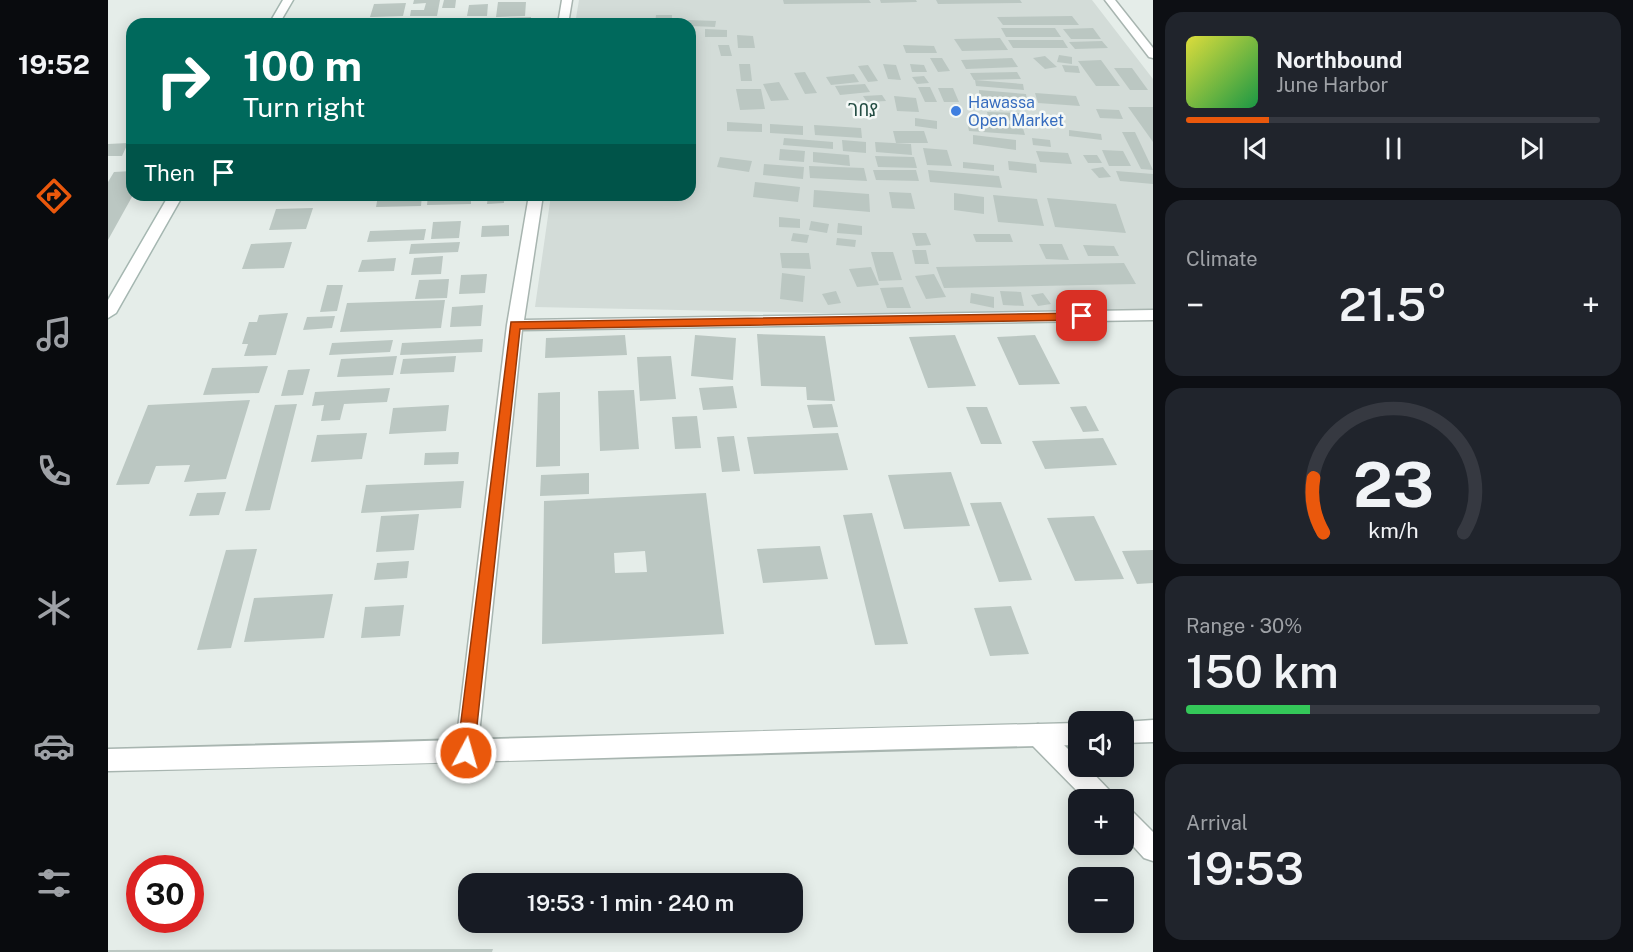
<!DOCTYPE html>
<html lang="en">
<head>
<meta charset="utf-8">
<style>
  :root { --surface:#171b24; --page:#20242c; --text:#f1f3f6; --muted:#9ea1a6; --line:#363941; --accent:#ea580c }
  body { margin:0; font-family:"Public Sans","Noto Sans Ethiopic",sans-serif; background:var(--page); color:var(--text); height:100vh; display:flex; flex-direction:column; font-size:22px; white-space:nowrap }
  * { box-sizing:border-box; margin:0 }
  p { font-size:20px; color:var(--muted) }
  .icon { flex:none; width:33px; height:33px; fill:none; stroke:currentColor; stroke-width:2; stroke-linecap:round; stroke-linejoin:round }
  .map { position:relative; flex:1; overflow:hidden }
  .details { display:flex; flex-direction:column; gap:12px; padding:12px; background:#0d0f14; width:480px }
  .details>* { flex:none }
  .guide { position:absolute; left:18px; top:18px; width:570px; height:183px; border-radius:18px; box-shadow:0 3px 15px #0003; background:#00695c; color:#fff; overflow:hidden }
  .fabs { position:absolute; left:960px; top:711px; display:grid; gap:12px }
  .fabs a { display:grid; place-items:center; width:66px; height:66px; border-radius:12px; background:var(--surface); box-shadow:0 3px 15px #0003; font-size:30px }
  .speed { position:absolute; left:18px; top:855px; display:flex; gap:12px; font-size:30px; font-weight:700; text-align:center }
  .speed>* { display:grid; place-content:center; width:78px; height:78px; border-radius:50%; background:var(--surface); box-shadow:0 3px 15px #0003; line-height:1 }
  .speed .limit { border:9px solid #d22; background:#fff; color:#111 }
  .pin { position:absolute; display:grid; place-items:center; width:51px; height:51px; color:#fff; margin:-26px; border-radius:12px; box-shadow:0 3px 9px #0006 }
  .me { position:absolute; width:66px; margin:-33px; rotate:6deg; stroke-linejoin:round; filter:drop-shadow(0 0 4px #0008) }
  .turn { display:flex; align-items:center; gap:21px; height:126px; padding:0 18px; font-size:27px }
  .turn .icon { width:78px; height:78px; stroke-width:2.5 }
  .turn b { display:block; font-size:42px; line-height:51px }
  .then { display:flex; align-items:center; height:57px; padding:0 18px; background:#0003; gap:12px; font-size:22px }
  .big { font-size:45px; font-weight:600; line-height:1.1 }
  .details .tile { flex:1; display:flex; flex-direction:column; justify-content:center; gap:9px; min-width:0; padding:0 21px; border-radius:18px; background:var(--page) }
  .details .dial { align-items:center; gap:0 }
  .dial svg { height:156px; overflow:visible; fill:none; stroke:var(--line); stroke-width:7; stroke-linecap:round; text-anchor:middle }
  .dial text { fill:var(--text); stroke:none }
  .song { display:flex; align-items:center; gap:18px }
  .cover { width:72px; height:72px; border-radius:9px; background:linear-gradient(135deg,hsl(60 70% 55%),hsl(140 70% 35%)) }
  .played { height:6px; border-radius:3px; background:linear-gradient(90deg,var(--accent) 20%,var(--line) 20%) }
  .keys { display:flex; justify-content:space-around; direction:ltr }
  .heat { display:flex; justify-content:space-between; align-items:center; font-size:33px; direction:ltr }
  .charge { height:9px; border-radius:4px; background:linear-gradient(90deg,#34c759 30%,var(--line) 0) }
  .trip { position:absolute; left:350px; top:873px; width:345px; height:60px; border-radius:18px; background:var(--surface); box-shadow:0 3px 15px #0003; font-weight:600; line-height:60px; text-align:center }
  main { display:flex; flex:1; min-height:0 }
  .menu { display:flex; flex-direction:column; width:108px; justify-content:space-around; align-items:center; background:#090b0e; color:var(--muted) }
  .menu .icon { width:42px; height:42px }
  .menu .on { color:var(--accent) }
  .menu b { font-size:27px; color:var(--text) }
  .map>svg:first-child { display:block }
</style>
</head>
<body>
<main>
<nav class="menu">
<b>19:52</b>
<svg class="icon on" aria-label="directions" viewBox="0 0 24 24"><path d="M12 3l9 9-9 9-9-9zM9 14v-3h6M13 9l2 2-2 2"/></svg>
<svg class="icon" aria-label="music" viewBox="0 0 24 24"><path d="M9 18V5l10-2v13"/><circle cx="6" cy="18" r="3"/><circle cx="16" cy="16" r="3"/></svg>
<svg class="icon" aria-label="phone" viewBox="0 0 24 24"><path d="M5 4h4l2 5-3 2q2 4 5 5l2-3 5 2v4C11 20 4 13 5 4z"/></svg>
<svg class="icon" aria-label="climate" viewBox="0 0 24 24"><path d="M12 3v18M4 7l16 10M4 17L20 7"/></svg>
<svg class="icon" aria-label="car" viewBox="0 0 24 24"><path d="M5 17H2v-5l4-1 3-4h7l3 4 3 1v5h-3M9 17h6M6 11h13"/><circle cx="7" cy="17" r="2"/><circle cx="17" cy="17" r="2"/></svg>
<svg class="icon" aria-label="filters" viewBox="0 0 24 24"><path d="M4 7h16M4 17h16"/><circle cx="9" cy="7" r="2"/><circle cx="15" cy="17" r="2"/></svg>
</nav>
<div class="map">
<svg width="1045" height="952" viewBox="0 0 1045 952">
  <rect width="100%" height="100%" fill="#e5ede9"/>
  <!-- built -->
  <path fill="#d3dcd8" d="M471,0h513l61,79v233l-284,2 -334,-7 16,-112h139v-171h-115z"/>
  <!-- building -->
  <path fill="#bbc7c2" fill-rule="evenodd" d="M306,0h26l-3,16h-27l1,-6h13l2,-7 -13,1z
    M336,0h12l-1,8h-13z
    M675,0h86l2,3 -87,1z
    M772,0h36l1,2 -36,1z
    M828,0h84l2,3 -84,1z
    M390,2h28l-1,14 -29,1z
    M298,3l-3,13 -33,1 4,-13z
    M380,4l-1,12h-20l2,-11z
    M548,15h16v9h-17z
    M964,16l7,9h-76l-6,-8z
    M423,17v5l-58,2v-5z
    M257,19l-1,5h-28l2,-4z
    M580,20l28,1 -1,6 -25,-1z
    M893,28h54l6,9h-55z
    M985,28l8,11h-30l-8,-10z
    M597,29l22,1v7h-22z
    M629,35l16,1 2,12h-17z
    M892,38l8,12 -46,1 -8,-12z
    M900,40h55l5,8h-55z
    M994,41l6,7 -33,1 -6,-7z
    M610,45h11l3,11h-11z
    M795,45l31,1 3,7h-31z
    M951,55l13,2v7l-15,-2z
    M937,56l12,11 -12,2 -12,-11z
    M822,58h12l8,13 -12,1z
    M904,58l6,9 -52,2 -5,-9z
    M993,60l19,26h-24l-18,-25z
    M631,64h11l2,17h-11z
    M775,64l13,1 5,15 -13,-1z
    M802,64l14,1 3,7h-15z
    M760,65l10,16 -10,1 -10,-16z
    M954,65l16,1 2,7 -15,-1z
    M1006,68h18l16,22h-18z
    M697,72l12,21 -12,1 -11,-21z
    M909,72l4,7 -47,1 -4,-7z
    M746,74l5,8 -28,3 -5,-8z
    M816,76l5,7 -12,1 -5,-7z
    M867,80l48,4 1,6 -48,-4z
    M671,82l10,18 -18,1 -8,-17z
    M757,84l5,8 -30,3 -5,-9z
    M810,87h12l7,15h-12z
    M830,88h15l6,14h-15z
    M628,89h25l4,20 -25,1z
    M871,90l47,4 1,6 -48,-4z
    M927,93l41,3 4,10 -42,-3z
    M774,95l4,6 -19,1 -4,-6z
    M786,96l22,2 3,14 -22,-1z
    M875,101l32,1 2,7 -31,-1z
    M1020,107h25v35z
    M988,109l23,1 4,9 -23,-1z
    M879,112l33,1 3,8 -34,-1z
    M807,118l22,3v8l-22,-3z
    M859,121l55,4 3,10 -56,-4z
    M619,122l35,2v8l-35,-1z
    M662,124l33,2v9l-33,-2z
    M706,125l47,3 1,10 -47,-3z
    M961,130l32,4 1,6 -33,-4z
    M785,131h31l4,12h-32z
    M1014,132h13l18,38 -12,-1z
    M865,135l43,5v10l-43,-6z
    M676,138l49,4v7l-50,-4z
    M924,138l18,2 1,7 -18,-2z
    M734,140l24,2v11l-23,-2z
    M767,142l36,2 1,11 -36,-3z
    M20,143l-6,13h-14v-12z
    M815,148l24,2 5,16 -25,-1z
    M672,149l25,2 -1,11 -25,-2z
    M994,150l21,1 8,15h-22z
    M928,151l32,2 4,11 -32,-2z
    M705,152l36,3 1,11 -37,-4z
    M975,155h14l5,8h-14z
    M767,156l39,1 3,11 -39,-1z
    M612,157l32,4 -3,11 -32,-5z
    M900,161l28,3 1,9 -28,-3z
    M855,162l31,3v6l-31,-3z
    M656,164l40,3 -1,12 -40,-4z
    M701,166l55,2 3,13 -57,-3z
    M995,167l8,10 -12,1 -8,-9z
    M765,170h43l3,11 -43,-1z
    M820,170l71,6 3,12 -72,-6z
    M24,171l1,24 -25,45v-58l6,-10z
    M1008,171l37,3v10l-33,-3z
    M647,182l45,5 -2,15 -45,-5z
    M706,190l55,4 1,18 -57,-5z
    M781,192l22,1 4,16 -23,-1z
    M846,193l30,4v17l-30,-4z
    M314,195l-1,11 -45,1 2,-11z
    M320,195h43v9l-44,1z
    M380,195h16v8l-17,1z
    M885,195l44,4 7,27 -46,-4z
    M939,198l69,6 10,29 -71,-6z
    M205,208l-7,21 -37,1 7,-21z
    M671,217l21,2v9l-21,-1z
    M353,221l-2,17 -28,1 2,-17z
    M703,221l18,3 -2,9 -18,-3z
    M730,223l24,3v9l-25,-2z
    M401,225v11l-28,1 1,-11z
    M318,229l-2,11 -57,2 3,-11z
    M685,233l16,2 -2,8 -16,-2z
    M804,233h14l5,12 -15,1z
    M865,234h37l3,8h-37z
    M729,238l19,2 -1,7 -19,-2z
    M184,242l-8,26 -42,1 9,-25z
    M352,242l-2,10 -49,2 2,-10z
    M931,244h23l7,16 -23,-1z
    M975,245l31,1 5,10h-31z
    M804,250h14l3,14h-14z
    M763,252h22l9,28 -23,1z
    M672,253h29l2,16 -29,-1z
    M335,256l-2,18 -30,1 3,-17z
    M288,258l-2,13 -36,1 4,-12z
    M1016,263l12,21 -192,4 -8,-21z
    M763,267l8,18 -22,2 -8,-18z
    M674,273l23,3 -2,26 -23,-3z
    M379,274l-2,19 -26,1 2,-19z
    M826,274l12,23 -20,2 -11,-23z
    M341,279l-2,19 -32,1 4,-19z
    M219,285h16l-6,26 -17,1z
    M795,287l8,21h-24l-7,-20z
    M728,291l5,12 -13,2 -6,-11z
    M892,291l21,1 3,14 -21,-1z
    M973,291l9,16h-19l-8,-15z
    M863,293l23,4v11l-24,-5z
    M935,293l8,11 -13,2 -7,-11z
    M337,300l-4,28 -101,4 7,-29z
    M375,305l-2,21 -31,1 2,-20z
    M180,313l-12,42 -32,1 4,-12h-6l7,-22h8l2,-7z
    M227,316l-3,12 -29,2 4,-13z
    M649,334l68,2 10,65 -28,-1 -1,-13 -45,-1z
    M517,335l2,20 -82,3 1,-20z
    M587,335l41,3 -3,42 -42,-4z
    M847,335l21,51 -48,2 -19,-51z
    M927,335l25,49 -41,1 -22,-48z
    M375,339l-1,13 -82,3 2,-12z
    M285,340l-3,12 -61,3 3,-12z
    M289,356l-4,19 -56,2 4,-18z
    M348,356l-2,16 -54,2 3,-15z
    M563,356l5,43 -36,2 -3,-44z
    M160,366l-9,27 -56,2 9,-27z
    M202,369l-7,26 -22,1 7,-26z
    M625,386l4,22 -34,2 -4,-22z
    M282,388l-3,14 -43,2 -4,16 -19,1 3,-16 -12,1 3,-14z
    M526,390l5,59 -39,2 -2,-60z
    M452,392v74l-24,1 2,-74z
    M142,400l-24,79 -42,3 6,-17 -34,1 -7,18 -33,1 32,-80z
    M189,404l-27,106 -25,1 30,-106z
    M724,404l6,23 -25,1 -6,-23z
    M341,405l-3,26 -57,3 4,-26z
    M978,406l13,25 -16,1 -13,-25z
    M858,407h21l15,37h-21z
    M589,416l4,32 -26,1 -3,-32z
    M259,433l-5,26 -51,3 6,-27z
    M730,433l10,37 -94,4 -7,-37z
    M626,436l6,35 -18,1 -5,-35z
    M995,438l14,27 -72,4 -13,-28z
    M351,452l-1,12 -34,1 1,-12z
    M843,472l19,54 -66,3 -16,-54z
    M481,473v21l-49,2 1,-21z
    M356,481l-3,27 -100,5 5,-28z
    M118,492l-7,23 -30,1 8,-23z
    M598,493l18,141 -182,10 2,-143zM537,551l2,21 -32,1 -1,-20z
    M893,502l31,78 -33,2 -29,-79z
    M764,513l36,131 -33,1 -32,-130z
    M311,514l-5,36 -38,2 5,-36z
    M986,516l30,63 -49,2 -28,-63z
    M712,546l8,33 -65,4 -6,-34z
    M149,549l-26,99 -34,2 29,-100z
    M1045,550v33l-16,1 -15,-33z
    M301,561l-2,17 -33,2 3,-17z
    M225,594l-9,44 -80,4 10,-44z
    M296,605l-4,31 -39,2 4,-31z
    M903,606l18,48 -39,2 -16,-48z
    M385,949l-1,3h-384v-2z"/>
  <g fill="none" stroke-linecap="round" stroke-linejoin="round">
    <!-- minor casing -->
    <g stroke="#a8b5b0" stroke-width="3">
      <path id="minor" d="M454,0h10l-4,24h-10z
        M997,0h10l38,48v10l-4,-1z
        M421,195h14l-19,125 629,-10v10l-631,10 -45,423 -3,8 -8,3 -8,-3 -3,-8 52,-428z
        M930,724l8,3 32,32v7h8l25,26 3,8h-28l-56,-57 -3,-8 3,-8z
        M1016,807l8,4 21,21v29l-9,-3 -20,-22z"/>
    </g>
    <!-- tertiary casing -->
    <g stroke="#a8b5b0" stroke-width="3">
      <path id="tertiary" d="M1045,720v22l-29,1 -1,-21z
        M970,723v22c-323,7 -647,20 -970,26v-22c323,-7 647,-19 970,-26z"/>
    </g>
    <!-- secondary casing -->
    <g stroke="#a5b7b1" stroke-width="3">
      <path id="secondary" d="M175,0h10l-14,24h-10z
        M61,195h14l-67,118 -8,5v-18z"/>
    </g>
    <!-- minor -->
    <use href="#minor" fill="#fff" fill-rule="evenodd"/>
    <!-- tertiary -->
    <use href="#tertiary" fill="#fff" fill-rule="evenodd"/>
    <!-- secondary -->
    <use href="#secondary" fill="#fff" fill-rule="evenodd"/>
  </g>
  <!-- route -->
  <path fill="#ea580c" stroke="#983908" stroke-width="1.5" d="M974,313l6,3 -6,4 -562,9 -46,424 -2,6 -6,3 -6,-3 -3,-6 54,-431z"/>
  <!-- markers -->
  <circle fill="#3f7fe0" stroke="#f5f9f7" stroke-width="2" cx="848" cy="111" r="6"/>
  <g text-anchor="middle" stroke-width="5" stroke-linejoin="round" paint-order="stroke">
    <!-- far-shop labels -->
    <g font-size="16" fill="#366cbe" stroke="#f5f9f7" text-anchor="start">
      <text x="860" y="108">Hawassa<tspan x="860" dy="18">Open Market</tspan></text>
    </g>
    <!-- far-neighbourhood labels -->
    <g font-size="18" fill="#244d43" stroke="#f5f9f7">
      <text x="755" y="116">ገበያ</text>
    </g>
  </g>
</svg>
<div class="fabs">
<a><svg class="icon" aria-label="sound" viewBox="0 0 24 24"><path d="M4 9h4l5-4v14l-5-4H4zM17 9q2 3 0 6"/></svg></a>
<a>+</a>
<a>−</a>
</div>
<div class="speed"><div class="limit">30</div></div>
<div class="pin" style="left:974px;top:316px;background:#d93025"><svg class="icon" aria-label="arrive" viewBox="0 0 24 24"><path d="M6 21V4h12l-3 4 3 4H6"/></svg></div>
<svg class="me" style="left:358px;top:753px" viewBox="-20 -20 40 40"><circle r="17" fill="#ea580c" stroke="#fff" stroke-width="3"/><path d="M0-11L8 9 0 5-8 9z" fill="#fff"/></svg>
<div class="trip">19:53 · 1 min · 240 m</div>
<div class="guide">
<div class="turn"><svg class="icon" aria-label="right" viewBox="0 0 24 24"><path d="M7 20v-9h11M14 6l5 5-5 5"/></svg><div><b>100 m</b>Turn right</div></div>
<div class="then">Then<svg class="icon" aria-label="arrive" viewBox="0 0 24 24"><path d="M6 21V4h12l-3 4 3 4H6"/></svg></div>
</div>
</div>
<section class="details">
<div class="tile">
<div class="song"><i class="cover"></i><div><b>Northbound</b><p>June Harbor</p></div></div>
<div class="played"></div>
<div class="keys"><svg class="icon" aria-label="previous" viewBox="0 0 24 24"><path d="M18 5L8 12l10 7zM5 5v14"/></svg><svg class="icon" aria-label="pause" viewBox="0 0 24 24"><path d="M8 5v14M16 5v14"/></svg><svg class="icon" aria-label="next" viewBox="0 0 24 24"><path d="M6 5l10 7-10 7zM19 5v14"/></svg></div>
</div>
<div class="tile"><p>Climate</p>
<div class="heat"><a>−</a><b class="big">21.5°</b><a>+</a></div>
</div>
<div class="tile dial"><svg viewBox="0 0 100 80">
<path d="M14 69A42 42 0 1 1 86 69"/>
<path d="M14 69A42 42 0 0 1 9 41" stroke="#ea580c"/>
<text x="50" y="56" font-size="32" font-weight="700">23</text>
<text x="50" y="72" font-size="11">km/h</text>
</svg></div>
<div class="tile"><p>Range · 30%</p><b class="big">150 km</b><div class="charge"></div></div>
<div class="tile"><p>Arrival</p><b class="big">19:53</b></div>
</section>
</main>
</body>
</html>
